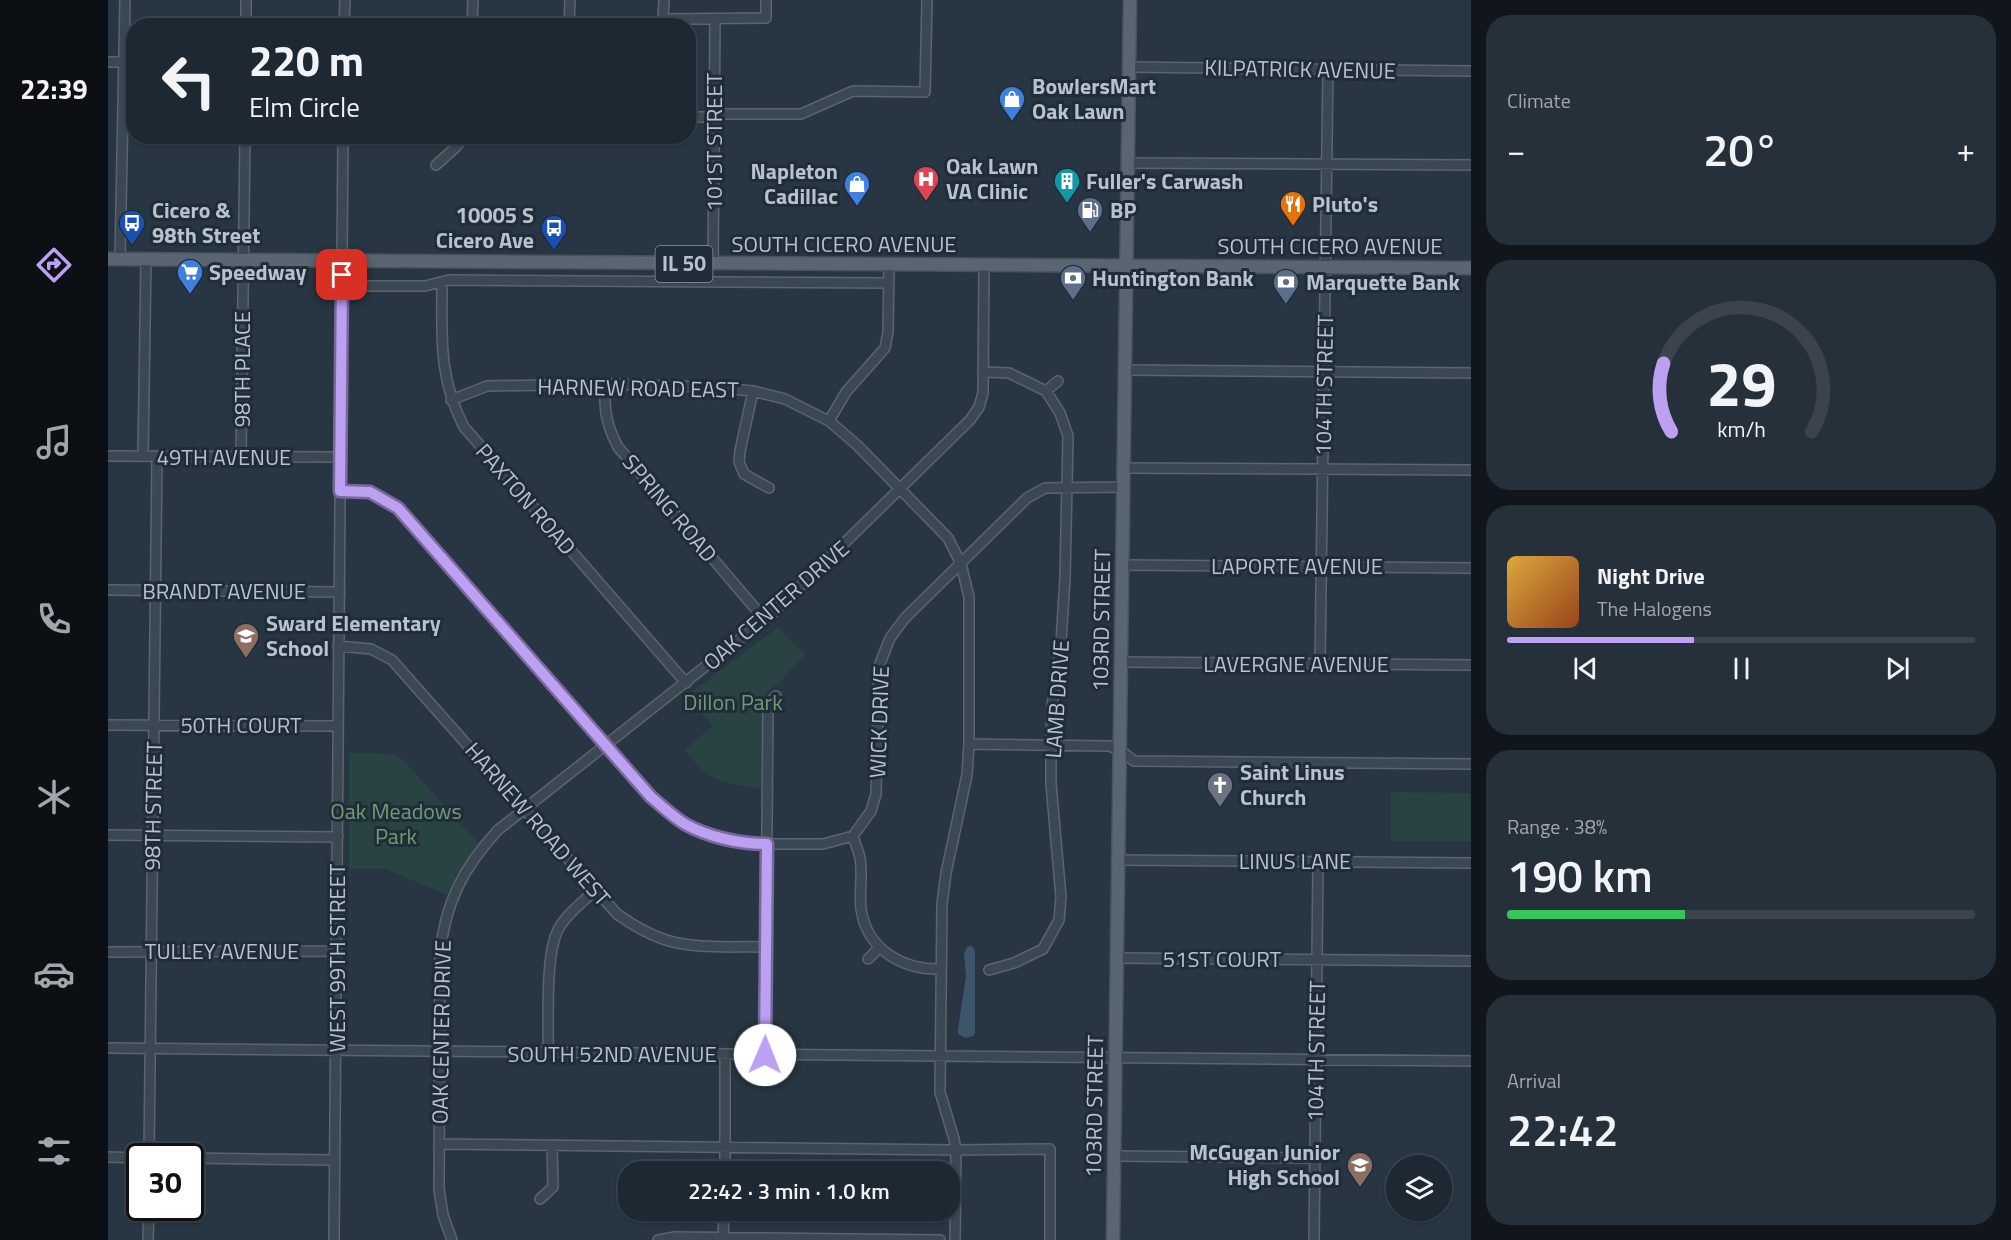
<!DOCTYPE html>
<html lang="en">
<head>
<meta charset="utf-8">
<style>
  :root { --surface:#1d2832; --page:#25303a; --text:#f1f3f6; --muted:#a0a6ac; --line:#3b444d; --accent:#bca0f2 }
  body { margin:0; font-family:"Titillium Web",sans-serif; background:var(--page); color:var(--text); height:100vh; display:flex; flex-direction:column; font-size:22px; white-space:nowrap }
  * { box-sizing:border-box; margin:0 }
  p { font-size:20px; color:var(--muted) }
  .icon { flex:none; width:33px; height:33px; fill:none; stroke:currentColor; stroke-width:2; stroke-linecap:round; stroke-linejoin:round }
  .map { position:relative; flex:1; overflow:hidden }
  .side { display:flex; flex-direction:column; gap:15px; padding:15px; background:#10161c; width:540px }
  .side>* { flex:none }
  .hud { position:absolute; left:18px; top:18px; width:570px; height:126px; border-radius:24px; box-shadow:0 2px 4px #0004,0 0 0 2px var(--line); background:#1d2832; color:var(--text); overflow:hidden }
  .tools { position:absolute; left:1278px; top:1155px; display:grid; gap:12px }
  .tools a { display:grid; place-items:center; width:66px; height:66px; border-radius:50%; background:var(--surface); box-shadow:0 2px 4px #0004,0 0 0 2px var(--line); font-size:30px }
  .speed { position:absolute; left:18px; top:1143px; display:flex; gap:12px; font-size:30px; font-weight:700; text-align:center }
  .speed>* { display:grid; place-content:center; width:78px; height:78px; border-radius:50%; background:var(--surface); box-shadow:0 2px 4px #0004,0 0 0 2px var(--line); line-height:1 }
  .speed .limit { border:3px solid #111; border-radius:9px; background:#fff; color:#111 }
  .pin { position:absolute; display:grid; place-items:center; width:51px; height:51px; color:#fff; margin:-26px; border-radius:12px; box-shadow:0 3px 9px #0006 }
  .me { position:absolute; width:66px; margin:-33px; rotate:1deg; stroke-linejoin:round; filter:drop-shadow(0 0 4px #0008) }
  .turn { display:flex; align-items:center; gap:21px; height:126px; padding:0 24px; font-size:27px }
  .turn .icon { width:78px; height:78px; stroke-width:2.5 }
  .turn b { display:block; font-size:42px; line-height:51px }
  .big { font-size:45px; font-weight:600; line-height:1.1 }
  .side .tile { flex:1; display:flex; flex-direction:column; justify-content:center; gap:9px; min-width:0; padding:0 21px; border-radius:24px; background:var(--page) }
  .side .dial { align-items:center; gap:0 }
  .dial svg { height:156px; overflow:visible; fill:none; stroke:var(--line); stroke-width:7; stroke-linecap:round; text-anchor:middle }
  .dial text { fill:var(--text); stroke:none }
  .song { display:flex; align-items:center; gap:18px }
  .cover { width:72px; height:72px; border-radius:9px; background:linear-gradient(135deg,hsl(40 70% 55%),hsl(20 70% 35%)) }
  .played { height:6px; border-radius:3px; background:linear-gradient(90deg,var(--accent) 40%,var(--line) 40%) }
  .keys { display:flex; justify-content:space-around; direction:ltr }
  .heat { display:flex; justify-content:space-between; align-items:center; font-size:33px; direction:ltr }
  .charge { height:9px; border-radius:4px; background:linear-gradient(90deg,#34c759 38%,var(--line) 0) }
  .trip { position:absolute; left:510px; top:1161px; width:342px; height:60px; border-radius:24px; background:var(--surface); box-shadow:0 2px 4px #0004,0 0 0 2px var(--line); font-weight:600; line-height:60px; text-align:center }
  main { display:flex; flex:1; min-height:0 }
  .dock { display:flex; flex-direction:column; width:108px; justify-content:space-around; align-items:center; background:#0c1014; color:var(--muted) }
  .dock .icon { width:42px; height:42px }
  .dock .current { color:var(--accent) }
  .dock b { font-size:27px; color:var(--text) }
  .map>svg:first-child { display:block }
</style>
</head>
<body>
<main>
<nav class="dock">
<b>22:39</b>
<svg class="icon current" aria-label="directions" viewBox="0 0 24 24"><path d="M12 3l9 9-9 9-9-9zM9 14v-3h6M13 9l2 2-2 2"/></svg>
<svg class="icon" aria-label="music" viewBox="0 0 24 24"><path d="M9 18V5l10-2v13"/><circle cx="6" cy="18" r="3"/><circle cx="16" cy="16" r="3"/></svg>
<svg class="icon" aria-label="phone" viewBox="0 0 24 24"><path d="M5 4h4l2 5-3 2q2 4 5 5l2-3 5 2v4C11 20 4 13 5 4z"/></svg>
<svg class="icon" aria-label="climate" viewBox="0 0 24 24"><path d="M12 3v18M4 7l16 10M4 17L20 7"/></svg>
<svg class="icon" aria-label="car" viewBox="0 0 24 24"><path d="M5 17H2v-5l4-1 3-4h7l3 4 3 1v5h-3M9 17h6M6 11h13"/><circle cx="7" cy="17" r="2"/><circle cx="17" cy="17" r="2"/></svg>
<svg class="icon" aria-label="filters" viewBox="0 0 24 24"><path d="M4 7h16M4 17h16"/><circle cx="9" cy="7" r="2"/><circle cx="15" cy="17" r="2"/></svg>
</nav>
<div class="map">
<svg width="1363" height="1240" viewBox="0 0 1363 1240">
  <rect width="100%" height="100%" fill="#273642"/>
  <!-- green -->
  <path fill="#294343" d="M670,627l27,27 -24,27 -15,11 -3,23 -2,73c-19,-2 -41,-4 -56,-16 -8,-6 -14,-15 -20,-22l27,-24 -26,-30z
    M241,753l45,1 10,7 75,83 -23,32 -9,19 -61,-26h-37z
    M1283,792l80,1v48h-80z"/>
  <!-- water -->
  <path fill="#3d556b" d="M862,946l3,1 2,5v81l-2,3 -7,2 -8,-4v-5l8,-53 -2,-22 3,-7z"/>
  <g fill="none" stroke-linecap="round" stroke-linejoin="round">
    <!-- minor casing -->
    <g stroke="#59656f" stroke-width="12">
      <path id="minor" d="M556,0l-1,19 103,-1v-18
        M138,26v-26
        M236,26l1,-26
        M364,26l1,-26
        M461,26l1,-26
        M0,62h26
        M1021,67l342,4
        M580,117h17l18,-3h78l52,-23 72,1 2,-92
        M1020,163l343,2
        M328,165l20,-18 8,-11
        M12,260l5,-260
        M605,264l2,-244
        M334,282c0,54 -4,95 22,145l222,256
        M234,286h83l24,-6 440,3
        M1017,370l346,3
        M876,372l25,1 37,18 14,22 8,23 -3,142 -4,65 -9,63 -1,38v40l10,113 -2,23 -16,29 -29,14 -25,7
        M497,384c-1,26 1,40 13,63l147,173
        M645,391l-13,60 -1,11 5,12 25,14
        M938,391l12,-10
        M343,400l36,-14 118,-2 103,3 45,4 32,8 44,22 28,24 91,93 13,26 8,33v147l-2,31 -21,98 -4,31 -2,188 14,47 2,11 -1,90
        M721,421l17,-29 39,-44 3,-16 1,-67
        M0,456l232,1
        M35,456l3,-196
        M133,457l4,-321
        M1016,468l347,2
        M232,491l30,1 28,16 253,289 34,27 38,15 31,5h69l30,-8
        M1014,565l349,3
        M0,590l232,2
        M230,646l33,3 21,11 225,254c14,10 29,19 46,25 32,11 70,7 103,8
        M1013,662l350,3
        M1212,664l8,-595
        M0,725l230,1
        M861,744l140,2 11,4 14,11 337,3
        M0,835l230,2
        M1010,860l353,3
        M0,952l229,-1
        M1009,958l354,3
        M760,959l11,-11
        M833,969c-38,1 -74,-19 -80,-60 -2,-17 2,-35 -1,-51 -2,-8 -5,-15 -7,-22l18,-25 5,-17 3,-128 11,-28 15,-20 122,-120 18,-10 78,-1
        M0,1048l1363,13
        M440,1053c1,-32 -3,-93 9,-121 7,-16 25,-29 37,-41
        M657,1055l3,-346 1,-6 7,-7
        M331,1144l517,6 94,-1v91
        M41,1156l8,-700
        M1006,1156l200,2
        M0,1157l32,1
        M82,1158l144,2
        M617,1172v-117
        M432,1199l13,-12 -1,-42
        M40,1240l1,-32
        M226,1240l9,-1104
        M344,1240l-9,-25 -4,-26 1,-235c5,-51 23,-86 58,-124l275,-217 197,-193 9,-13 4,-14 1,-127
        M550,1240l17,-3 265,3
        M615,1240l1,-30
        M1206,1240l4,-378"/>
    </g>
    <!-- major casing -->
    <g stroke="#48535e" stroke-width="15">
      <path id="major" d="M0,259l1363,9
        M1005,1240l17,-1240"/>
    </g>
    <!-- minor -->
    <use href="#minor" stroke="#3b4752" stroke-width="9"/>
    <!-- major -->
    <use href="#major" stroke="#596672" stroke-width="12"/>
  </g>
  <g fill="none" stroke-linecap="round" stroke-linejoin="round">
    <!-- route casing -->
    <g stroke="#7a689d" stroke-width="15">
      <path id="route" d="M234,275l-2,216 30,1 28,16 253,289c11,9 22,20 34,27 23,13 55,20 82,20l-2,211"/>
    </g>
    <!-- route -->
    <use href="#route" stroke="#bca0f2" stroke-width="10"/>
  </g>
  <!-- icons -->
  <defs>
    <g id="shop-pin" transform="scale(1.35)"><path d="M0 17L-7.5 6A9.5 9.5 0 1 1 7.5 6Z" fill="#3f7fe0" stroke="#202c37"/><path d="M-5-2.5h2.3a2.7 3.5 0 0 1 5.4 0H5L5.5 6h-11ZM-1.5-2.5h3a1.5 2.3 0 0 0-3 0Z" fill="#fff"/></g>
    <g id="hospital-pin" transform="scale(1.35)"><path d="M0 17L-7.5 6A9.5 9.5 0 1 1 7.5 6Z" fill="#e0444e" stroke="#202c37"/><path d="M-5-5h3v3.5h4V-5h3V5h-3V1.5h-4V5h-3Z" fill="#fff"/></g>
    <g id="building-pin" transform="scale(1.35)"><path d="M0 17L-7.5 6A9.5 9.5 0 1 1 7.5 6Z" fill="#0f9aa8" stroke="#202c37"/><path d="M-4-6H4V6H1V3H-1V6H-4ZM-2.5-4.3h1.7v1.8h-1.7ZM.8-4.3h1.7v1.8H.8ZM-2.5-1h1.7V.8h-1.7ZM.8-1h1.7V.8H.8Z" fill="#fff"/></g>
    <g id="restaurant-pin" transform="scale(1.35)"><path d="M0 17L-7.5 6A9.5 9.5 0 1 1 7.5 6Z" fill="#e8710a" stroke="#202c37"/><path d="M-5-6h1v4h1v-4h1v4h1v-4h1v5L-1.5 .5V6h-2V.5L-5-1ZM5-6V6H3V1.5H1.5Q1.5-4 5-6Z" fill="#fff"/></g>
    <g id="fuel-pin" transform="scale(1.35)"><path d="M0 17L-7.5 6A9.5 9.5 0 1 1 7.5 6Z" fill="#5c6f8a" stroke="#202c37"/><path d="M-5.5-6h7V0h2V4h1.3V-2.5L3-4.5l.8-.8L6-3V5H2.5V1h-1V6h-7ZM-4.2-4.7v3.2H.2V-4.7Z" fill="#fff"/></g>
    <g id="bus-pin" transform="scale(1.35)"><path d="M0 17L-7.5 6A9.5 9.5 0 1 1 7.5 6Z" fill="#1a4fb4" stroke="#202c37"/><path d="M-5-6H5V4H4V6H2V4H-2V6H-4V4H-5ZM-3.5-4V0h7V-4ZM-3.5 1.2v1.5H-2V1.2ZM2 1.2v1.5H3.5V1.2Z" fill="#fff"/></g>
    <g id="supermarket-pin" transform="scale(1.35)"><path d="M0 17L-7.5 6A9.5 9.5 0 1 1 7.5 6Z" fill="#3f7fe0" stroke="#202c37"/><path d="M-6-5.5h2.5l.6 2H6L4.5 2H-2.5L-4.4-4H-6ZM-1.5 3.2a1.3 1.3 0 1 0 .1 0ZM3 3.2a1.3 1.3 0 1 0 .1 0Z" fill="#fff"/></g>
    <g id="bank-pin" transform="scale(1.35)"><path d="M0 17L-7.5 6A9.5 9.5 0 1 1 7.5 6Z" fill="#5c6f8a" stroke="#202c37"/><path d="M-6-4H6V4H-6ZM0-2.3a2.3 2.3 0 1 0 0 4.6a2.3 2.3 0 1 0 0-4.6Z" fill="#fff"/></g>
    <g id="school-pin" transform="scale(1.35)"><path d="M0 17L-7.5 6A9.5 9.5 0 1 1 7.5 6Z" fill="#8d6e63" stroke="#202c37"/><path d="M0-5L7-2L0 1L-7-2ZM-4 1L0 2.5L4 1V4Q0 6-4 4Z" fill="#fff"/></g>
    <g id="church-pin" transform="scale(1.35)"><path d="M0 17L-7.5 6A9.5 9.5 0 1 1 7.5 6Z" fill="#6b7280" stroke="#202c37"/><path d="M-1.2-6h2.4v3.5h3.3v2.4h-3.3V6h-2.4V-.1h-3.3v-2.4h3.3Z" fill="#fff"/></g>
  </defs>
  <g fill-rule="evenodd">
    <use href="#shop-pin" x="904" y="99"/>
    <use href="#hospital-pin" x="818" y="179"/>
    <use href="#building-pin" x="959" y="181"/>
    <use href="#shop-pin" x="749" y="184"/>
    <use href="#restaurant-pin" x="1185" y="204"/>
    <use href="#fuel-pin" x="982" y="210"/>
    <use href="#bus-pin" x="24" y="223"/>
    <use href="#bus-pin" x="446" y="228"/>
    <use href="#supermarket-pin" x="82" y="272"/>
    <use href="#bank-pin" x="965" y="278"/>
    <use href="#bank-pin" x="1178" y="282"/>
    <use href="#school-pin" x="138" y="636"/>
    <use href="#church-pin" x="1112" y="785"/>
    <use href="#school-pin" x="1252" y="1165"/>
  </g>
  <g text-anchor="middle" stroke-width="6" stroke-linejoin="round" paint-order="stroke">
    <!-- shield labels -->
    <rect fill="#202c37" stroke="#8a959f" stroke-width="1.5" x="547.5" y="246" width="57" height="36" rx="4.5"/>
    <g font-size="21" font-weight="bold" fill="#b8c2cc">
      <text x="576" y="271">IL 50</text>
    </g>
    <!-- street labels -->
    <g font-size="22" fill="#b8c2cc" stroke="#202c37">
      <text transform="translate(1192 69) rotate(1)" y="8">KILPATRICK AVENUE</text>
      <text transform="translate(606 142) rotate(-90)" y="8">101ST STREET</text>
      <text x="736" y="252">SOUTH CICERO AVENUE</text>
      <text x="1222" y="254">SOUTH CICERO AVENUE</text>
      <text transform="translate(134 369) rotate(-90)" y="8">98TH PLACE</text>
      <text transform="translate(1216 385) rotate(-89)" y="8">104TH STREET</text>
      <text transform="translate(530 388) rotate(1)" y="8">HARNEW ROAD EAST</text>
      <text x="116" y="465">49TH AVENUE</text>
      <text transform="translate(418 499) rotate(49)" y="8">PAXTON ROAD</text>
      <text transform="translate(562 508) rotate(50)" y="8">SPRING ROAD</text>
      <text x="1189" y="574">LAPORTE AVENUE</text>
      <text x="116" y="599">BRANDT AVENUE</text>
      <text transform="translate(668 605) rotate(-41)" y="8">OAK CENTER DRIVE</text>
      <text transform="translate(993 620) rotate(-89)" y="8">103RD STREET</text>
      <text x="1188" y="672">LAVERGNE AVENUE</text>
      <text transform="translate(949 699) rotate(-86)" y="8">LAMB DRIVE</text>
      <text transform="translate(771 722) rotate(-88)" y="8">WICK DRIVE</text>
      <text x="133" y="733">50TH COURT</text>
      <text transform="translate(45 806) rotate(-89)" y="8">98TH STREET</text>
      <text transform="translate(430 824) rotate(49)" y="8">HARNEW ROAD WEST</text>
      <text x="1187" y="869">LINUS LANE</text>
      <text x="114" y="959">TULLEY AVENUE</text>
      <text transform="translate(229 958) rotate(-90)" y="8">WEST 99TH STREET</text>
      <text x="1114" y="967">51ST COURT</text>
      <text transform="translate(333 1032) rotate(-89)" y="8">OAK CENTER DRIVE</text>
      <text transform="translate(1208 1051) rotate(-89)" y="8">104TH STREET</text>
      <text x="504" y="1062">SOUTH 52ND AVENUE</text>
      <text transform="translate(986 1106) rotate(-89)" y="8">103RD STREET</text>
    </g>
    <!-- poi labels -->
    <g font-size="22" font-weight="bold" fill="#b8c2cc" stroke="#202c37" text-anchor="start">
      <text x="924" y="94">BowlersMart<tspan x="924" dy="25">Oak Lawn</tspan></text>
      <text x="838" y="174">Oak Lawn<tspan x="838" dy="25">VA Clinic</tspan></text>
      <text x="730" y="179" text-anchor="end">Napleton<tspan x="730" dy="25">Cadillac</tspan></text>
      <text x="978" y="189">Fuller's Carwash</text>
      <text x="1204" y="212">Pluto's</text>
      <text x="44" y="218">Cicero &amp;<tspan x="44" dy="25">98th Street</tspan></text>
      <text x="1002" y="218">BP</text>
      <text x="426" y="223" text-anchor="end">10005 S<tspan x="426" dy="25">Cicero Ave</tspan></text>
      <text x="101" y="280">Speedway</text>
      <text x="984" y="286">Huntington Bank</text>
      <text x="1198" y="290">Marquette Bank</text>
      <text x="158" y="631">Sward Elementary<tspan x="158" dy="25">School</tspan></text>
      <text x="1132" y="780">Saint Linus<tspan x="1132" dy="25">Church</tspan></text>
      <text x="1232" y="1160" text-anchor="end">McGugan Junior<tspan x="1232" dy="25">High School</tspan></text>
    </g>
    <!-- park labels -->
    <g font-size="22" fill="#709c75" stroke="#202c37">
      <text x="625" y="710">Dillon Park</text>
      <text x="288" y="819">Oak Meadows<tspan x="288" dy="25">Park</tspan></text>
    </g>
  </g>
</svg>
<div class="tools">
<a><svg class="icon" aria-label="layers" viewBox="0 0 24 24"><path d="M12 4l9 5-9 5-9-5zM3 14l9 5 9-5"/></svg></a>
</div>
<div class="speed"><div class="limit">30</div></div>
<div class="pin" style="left:234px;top:275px;background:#d93025"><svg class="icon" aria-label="arrive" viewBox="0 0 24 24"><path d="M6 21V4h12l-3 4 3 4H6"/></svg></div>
<svg class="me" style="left:657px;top:1055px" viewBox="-20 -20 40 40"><circle r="19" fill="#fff"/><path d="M0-13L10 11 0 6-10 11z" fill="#bca0f2"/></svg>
<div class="trip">22:42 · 3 min · 1.0 km</div>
<div class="hud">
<div class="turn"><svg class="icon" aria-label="left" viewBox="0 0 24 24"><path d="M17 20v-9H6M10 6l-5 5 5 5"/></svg><div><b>220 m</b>Elm Circle</div></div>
</div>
</div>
<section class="side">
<div class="tile"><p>Climate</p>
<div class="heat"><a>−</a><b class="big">20°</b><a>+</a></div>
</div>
<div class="tile dial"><svg viewBox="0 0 100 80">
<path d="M14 69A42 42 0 1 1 86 69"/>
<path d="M14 69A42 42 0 0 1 10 34" stroke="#bca0f2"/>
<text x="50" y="56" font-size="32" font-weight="700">29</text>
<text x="50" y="72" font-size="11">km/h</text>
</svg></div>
<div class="tile">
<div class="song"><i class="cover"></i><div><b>Night Drive</b><p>The Halogens</p></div></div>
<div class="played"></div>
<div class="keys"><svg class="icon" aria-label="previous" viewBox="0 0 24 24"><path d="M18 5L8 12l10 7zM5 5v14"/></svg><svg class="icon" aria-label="pause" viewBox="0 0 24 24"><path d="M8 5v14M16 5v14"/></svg><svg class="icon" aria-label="next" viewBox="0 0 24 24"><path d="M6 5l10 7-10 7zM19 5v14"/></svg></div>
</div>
<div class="tile"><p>Range · 38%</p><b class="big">190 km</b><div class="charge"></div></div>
<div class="tile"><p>Arrival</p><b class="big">22:42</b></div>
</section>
</main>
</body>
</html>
